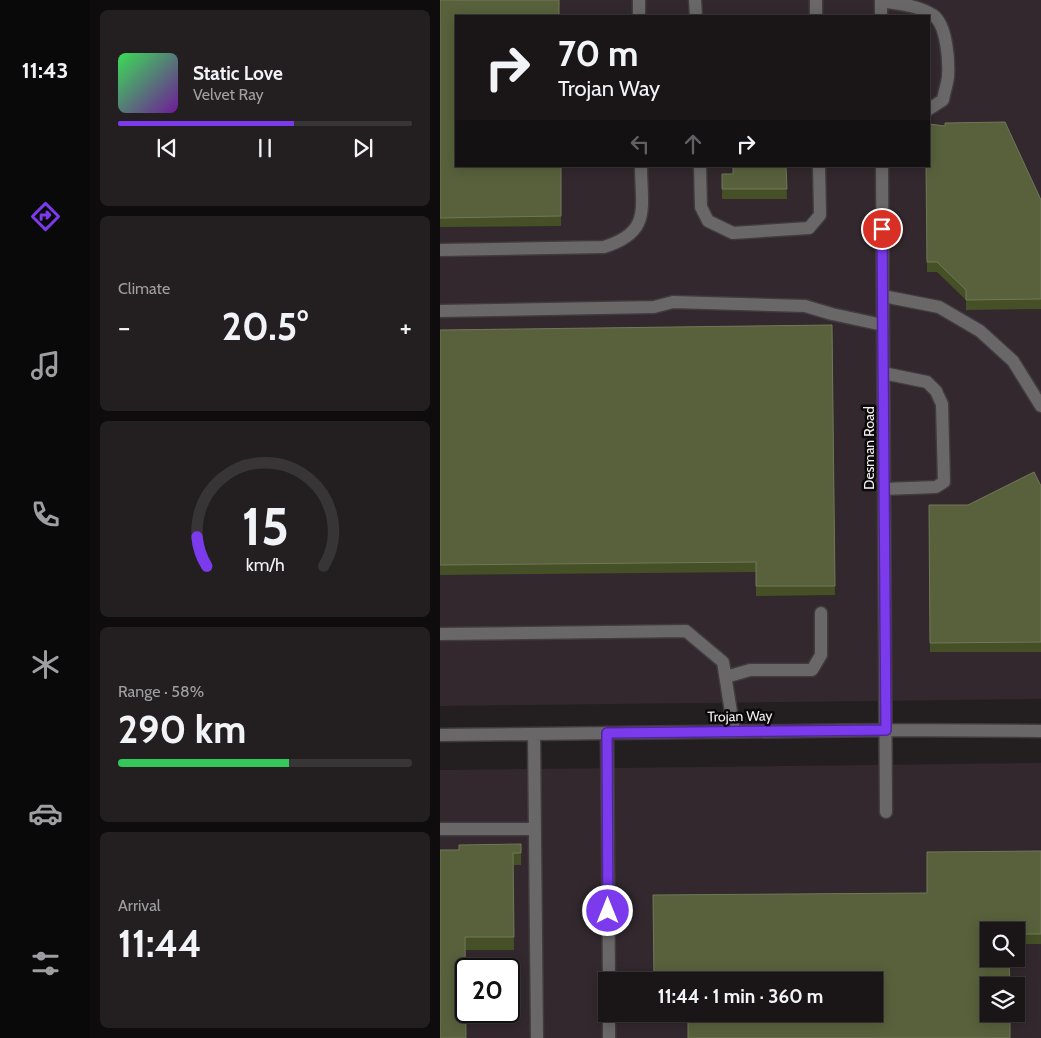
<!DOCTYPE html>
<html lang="en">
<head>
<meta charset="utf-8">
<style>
  :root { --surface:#1a1618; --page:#231f21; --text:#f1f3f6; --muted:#9f9fa2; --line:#383537; --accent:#7c3aed }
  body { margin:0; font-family:Cabin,sans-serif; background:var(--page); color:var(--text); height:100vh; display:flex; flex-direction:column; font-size:19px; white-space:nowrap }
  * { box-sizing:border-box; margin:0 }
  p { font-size:16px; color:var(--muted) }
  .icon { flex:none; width:28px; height:28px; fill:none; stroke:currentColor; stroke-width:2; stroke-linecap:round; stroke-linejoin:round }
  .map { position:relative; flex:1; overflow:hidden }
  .details { display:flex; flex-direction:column; gap:10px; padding:10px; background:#0e0c0d; width:350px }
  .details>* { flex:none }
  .top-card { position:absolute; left:15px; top:15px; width:475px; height:152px; border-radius:0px; box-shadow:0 2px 12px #0003,0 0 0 1px var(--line); background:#1a1618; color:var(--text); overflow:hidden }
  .buttons { position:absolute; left:540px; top:922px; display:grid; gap:10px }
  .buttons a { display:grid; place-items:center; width:45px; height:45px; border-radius:0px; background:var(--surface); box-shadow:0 2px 12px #0003,0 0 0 1px var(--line); font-size:25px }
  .speed { position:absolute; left:15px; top:958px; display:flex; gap:10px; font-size:25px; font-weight:700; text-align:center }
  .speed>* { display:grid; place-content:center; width:65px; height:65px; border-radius:50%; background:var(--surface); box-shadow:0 2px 12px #0003,0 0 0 1px var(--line); line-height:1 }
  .speed .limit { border:2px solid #111; border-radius:8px; background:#fff; color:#111 }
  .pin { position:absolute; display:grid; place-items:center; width:42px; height:42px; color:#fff; margin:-21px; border:2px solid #fff; border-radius:50%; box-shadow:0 1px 5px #0007 }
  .me { position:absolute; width:55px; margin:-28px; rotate:0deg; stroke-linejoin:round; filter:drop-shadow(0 0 4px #0008) }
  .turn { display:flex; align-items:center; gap:18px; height:105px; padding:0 20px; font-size:22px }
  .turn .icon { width:65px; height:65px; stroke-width:2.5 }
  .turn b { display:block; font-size:35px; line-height:42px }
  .lanes { display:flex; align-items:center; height:48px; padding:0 20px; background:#0003; justify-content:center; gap:25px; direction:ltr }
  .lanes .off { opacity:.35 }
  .big { font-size:38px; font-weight:700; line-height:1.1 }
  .details .tile { flex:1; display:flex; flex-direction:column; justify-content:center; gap:8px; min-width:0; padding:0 18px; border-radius:8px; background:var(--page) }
  .details .dial { align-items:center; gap:0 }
  .dial svg { height:130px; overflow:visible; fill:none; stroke:var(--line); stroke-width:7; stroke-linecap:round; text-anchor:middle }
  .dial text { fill:var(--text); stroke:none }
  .song { display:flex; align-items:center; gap:15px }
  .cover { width:60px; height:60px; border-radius:8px; background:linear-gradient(135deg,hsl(130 70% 55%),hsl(280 70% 35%)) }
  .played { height:5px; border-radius:2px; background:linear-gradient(90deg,var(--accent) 60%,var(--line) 60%) }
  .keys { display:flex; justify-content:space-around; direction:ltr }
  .heat { display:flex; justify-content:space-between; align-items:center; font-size:28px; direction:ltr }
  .charge { height:8px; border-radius:4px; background:linear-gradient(90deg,#34c759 58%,var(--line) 0) }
  .trip { position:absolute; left:158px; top:972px; width:285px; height:50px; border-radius:0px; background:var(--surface); box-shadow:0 2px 12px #0003,0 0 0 1px var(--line); font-weight:700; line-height:50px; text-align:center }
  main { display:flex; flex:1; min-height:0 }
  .tab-bar { display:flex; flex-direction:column; width:90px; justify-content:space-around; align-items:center; background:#0a090a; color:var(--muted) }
  .tab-bar .icon { width:35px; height:35px }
  .tab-bar .on { color:var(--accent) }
  .tab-bar b { font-size:22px; color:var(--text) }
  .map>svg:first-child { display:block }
</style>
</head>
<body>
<main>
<nav class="tab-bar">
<b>11:43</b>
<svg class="icon on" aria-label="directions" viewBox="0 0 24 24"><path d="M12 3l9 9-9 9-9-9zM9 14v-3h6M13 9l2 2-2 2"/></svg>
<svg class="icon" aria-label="music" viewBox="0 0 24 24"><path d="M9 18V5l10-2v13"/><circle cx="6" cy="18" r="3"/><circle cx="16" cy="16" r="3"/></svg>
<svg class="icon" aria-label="phone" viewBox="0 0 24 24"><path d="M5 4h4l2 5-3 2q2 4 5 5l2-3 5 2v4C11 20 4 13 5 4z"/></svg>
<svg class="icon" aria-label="climate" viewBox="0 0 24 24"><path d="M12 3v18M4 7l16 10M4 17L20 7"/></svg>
<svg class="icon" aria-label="car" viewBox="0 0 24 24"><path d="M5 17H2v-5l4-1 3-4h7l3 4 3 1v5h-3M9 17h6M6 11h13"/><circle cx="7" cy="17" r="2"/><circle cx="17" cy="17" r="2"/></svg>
<svg class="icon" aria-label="filters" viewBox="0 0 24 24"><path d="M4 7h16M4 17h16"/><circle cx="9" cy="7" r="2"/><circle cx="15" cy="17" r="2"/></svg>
</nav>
<section class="details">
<div class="tile">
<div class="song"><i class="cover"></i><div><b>Static Love</b><p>Velvet Ray</p></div></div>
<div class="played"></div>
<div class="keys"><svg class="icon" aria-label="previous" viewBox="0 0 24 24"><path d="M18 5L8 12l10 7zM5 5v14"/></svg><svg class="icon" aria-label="pause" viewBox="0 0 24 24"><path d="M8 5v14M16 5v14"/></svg><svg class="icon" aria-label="next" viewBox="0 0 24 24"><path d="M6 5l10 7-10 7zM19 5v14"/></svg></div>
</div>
<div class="tile"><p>Climate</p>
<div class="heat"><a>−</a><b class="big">20.5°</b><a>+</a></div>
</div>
<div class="tile dial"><svg viewBox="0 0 100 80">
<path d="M14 69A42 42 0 1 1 86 69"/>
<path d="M14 69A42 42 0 0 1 8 51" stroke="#7c3aed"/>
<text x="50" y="56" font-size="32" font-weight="700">15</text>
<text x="50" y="72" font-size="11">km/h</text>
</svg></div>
<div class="tile"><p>Range · 58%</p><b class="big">290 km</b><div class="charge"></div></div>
<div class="tile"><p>Arrival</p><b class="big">11:44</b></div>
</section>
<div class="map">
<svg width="601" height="1038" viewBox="0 0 601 1038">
  <rect width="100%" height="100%" fill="#231e20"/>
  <!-- built -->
  <path fill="#32282d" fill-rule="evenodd" d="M0,0h601v699l-601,7zM16,16h473v150h-473z
    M601,763v275h-601v-268zM549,931h27v28h-27zM26,969h43v42h-43zM166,981h268v33h-268zM549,986h27v28h-27z"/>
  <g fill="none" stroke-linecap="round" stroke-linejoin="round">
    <!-- minor casing -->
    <g stroke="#403b3d" stroke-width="15">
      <path id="minor" d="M199,0v16
        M255,0l1,16
        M376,0v16
        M441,0v16
        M441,1c18,3 36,4 52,14 14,10 16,46 15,62 -1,8 -4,16 -5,23l-14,9
        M260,166l1,41 7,14 25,12 76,-5 11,-13 -1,-49
        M442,166l4,646
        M0,250l164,-3c48,-15 37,-39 37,-81
        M443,296l56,11 41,24 33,30 28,45
        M0,311l214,-4 19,-5 132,4 27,8 51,11
        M443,373l44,9 9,9 6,13 2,78 -8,5 -52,2
        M0,634l246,-3 37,31 11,69
        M286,677l24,-7h62l9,-15v-42
        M167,733l2,248
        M94,734l3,304
        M0,735l445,-5 156,1
        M0,829h95
        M169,1014v24"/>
    </g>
    <!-- minor -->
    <use href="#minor" stroke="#696768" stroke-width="12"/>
  </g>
  <!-- wall -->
  <path fill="#455026" d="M0,0l121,166v60l-121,1z
    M346,166l1,33h-65v-25h11z
    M486,166l115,34v109l-75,1v-10l-29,-28h-10z
    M392,325l3,270 -79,1v-24l-316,3v-245z
    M601,486v166h-111l-1,-147h39z
    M81,844v21h-8l1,85h-49l-6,-100z
    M601,851v93h-25v-13l-142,50h-220l-1,-86 274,-2z"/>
  <!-- building -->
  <path fill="#58613c" stroke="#707859" d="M0,0h119v16h-103v150h105v50l-121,2z
    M565,122l36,78v99l-75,1v-10l-29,-28h-10l-1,-96h3v-42l16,2v-3z
    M293,166h53l1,23h-65v-15h11z
    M392,325l3,261h-79v-24l-316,3v-235z
    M594,472l7,14v156l-111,1 -1,-138h39z
    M81,844v9h-8l1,84h-49l1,101h-26v-188h19v-5z
    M601,851v83h-25v-3h-27v28h20l1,27h-21v28h21v24h-322v-24h186v-33h-187v-1h-33l-1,-85 274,-2v-41z"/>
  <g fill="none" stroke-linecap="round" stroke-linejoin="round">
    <!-- route casing -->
    <g stroke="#51269a" stroke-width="12">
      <path id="route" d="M168,911l-1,-178 279,-3 -4,-501"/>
    </g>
    <!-- route -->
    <use href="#route" stroke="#7c3aed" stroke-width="9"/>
  </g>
  <g text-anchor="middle" stroke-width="5" stroke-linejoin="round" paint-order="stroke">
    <!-- street labels -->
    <g font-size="14" fill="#f3f0f2" stroke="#0b090a">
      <text transform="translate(429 448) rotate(-90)" y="5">Desman Road</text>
      <text transform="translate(300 716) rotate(-1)" y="5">Trojan Way</text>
    </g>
  </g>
</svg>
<div class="buttons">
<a><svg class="icon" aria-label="search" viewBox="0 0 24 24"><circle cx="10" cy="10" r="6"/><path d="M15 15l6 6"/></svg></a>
<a><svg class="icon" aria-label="layers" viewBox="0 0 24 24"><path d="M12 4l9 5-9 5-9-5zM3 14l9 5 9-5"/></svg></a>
</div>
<div class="speed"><div class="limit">20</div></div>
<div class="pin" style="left:442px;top:229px;background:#d93025"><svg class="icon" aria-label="arrive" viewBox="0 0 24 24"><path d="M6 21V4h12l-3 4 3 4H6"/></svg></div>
<svg class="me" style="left:168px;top:911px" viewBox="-20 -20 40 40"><circle r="17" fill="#7c3aed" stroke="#fff" stroke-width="3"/><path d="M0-11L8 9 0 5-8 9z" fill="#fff"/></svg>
<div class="trip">11:44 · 1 min · 360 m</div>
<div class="top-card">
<div class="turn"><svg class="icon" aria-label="right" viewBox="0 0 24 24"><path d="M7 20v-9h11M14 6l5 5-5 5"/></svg><div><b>70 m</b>Trojan Way</div></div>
<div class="lanes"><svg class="icon off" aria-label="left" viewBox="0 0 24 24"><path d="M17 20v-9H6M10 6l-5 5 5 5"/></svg><svg class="icon off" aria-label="ahead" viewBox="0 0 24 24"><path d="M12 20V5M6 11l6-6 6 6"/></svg><svg class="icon" aria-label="right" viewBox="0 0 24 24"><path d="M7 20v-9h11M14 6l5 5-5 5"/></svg></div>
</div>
</div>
</main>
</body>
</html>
